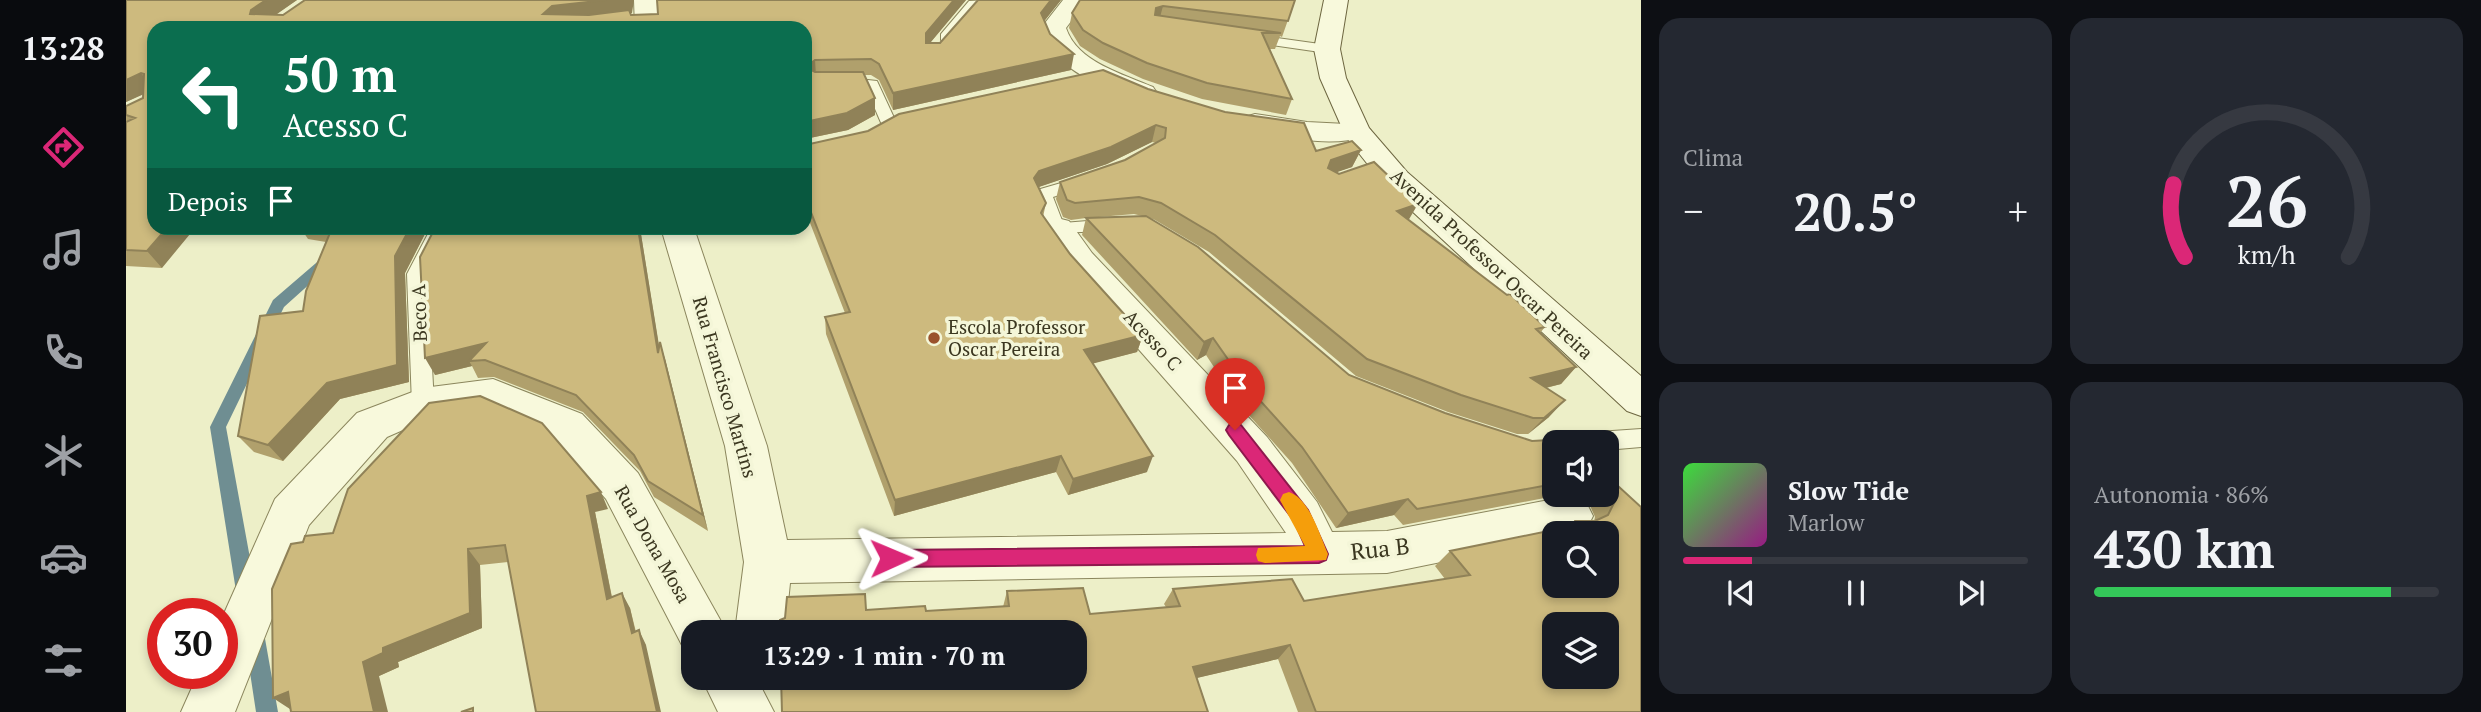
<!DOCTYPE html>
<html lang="pt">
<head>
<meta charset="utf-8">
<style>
  :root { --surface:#171b24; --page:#242831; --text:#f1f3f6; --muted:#9ea1a6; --line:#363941; --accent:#db2777 }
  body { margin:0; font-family:"PT Serif",serif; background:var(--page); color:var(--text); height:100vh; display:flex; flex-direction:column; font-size:26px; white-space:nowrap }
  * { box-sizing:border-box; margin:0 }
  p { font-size:23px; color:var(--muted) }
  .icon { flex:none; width:38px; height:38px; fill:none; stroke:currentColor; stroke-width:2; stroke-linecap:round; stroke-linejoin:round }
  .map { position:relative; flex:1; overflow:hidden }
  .details { display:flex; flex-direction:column; gap:18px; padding:18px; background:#0d0f14; width:840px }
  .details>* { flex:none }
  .guide { position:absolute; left:21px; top:21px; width:665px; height:214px; border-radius:21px; box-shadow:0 4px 10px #0003; background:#0b6e4f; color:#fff; overflow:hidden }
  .controls { position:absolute; left:1416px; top:430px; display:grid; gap:14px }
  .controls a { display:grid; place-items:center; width:77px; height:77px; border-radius:14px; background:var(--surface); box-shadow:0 4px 10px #0003; font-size:35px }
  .speed { position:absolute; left:21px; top:598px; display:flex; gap:14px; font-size:35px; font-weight:700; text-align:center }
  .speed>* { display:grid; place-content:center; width:91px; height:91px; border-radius:50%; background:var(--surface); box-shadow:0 4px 10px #0003; line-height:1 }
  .speed .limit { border:10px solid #d22; background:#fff; color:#111 }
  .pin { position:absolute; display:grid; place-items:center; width:60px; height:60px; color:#fff; margin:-72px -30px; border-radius:50% 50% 50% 0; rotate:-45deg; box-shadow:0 0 7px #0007 }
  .pin .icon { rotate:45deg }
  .me { position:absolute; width:77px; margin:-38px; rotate:89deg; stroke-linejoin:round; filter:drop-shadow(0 0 5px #0008) }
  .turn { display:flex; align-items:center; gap:24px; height:147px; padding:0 21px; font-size:32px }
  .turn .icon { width:91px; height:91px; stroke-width:2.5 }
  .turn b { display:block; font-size:49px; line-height:60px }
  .then { display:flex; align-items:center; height:66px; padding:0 21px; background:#0003; gap:14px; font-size:26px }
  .big { font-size:52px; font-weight:700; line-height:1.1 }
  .details .tile { flex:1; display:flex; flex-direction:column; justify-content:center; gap:10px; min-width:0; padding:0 24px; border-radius:21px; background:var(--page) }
  .details .dial { align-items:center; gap:0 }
  .dial svg { height:182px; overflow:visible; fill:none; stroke:var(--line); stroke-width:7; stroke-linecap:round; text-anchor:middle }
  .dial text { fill:var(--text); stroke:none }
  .song { display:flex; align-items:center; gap:21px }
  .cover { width:84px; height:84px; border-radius:10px; background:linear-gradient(135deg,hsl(120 70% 55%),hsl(310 70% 35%)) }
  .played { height:7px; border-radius:4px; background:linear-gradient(90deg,var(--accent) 20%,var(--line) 20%) }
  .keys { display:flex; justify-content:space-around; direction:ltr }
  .heat { display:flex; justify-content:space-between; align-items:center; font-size:38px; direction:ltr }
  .charge { height:10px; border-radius:5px; background:linear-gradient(90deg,#34c759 86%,var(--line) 0) }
  .details .tiles { flex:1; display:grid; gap:18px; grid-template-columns:repeat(2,1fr) }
  .trip { position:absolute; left:555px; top:620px; width:406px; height:70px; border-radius:21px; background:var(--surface); box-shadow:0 4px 10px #0003; font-weight:700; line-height:70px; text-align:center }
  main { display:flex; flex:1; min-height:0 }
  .tabs { display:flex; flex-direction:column; width:126px; justify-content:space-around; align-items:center; background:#090b0e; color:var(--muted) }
  .tabs .icon { width:49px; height:49px }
  .tabs .current { color:var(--accent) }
  .tabs b { font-size:32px; color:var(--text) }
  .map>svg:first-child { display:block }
</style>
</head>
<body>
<main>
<nav class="tabs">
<b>13:28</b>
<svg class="icon current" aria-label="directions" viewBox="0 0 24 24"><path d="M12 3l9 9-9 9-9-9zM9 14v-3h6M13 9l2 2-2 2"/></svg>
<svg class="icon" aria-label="music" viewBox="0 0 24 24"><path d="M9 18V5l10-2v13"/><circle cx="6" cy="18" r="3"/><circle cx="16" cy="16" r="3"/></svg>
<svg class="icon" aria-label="phone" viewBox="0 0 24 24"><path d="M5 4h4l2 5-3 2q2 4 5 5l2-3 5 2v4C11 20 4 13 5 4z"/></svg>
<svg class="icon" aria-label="climate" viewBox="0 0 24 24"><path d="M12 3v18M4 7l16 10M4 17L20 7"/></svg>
<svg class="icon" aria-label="car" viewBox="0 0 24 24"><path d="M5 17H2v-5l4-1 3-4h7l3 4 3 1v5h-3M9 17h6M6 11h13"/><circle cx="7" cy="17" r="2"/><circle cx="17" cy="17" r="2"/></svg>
<svg class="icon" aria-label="filters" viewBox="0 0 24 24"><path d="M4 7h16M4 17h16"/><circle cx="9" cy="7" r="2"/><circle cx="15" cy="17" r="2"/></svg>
</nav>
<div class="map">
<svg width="1515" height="712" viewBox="0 0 1515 712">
  <rect width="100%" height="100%" fill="#edefc8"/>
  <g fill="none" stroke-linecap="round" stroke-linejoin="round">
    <!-- stream -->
    <path fill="#6f8e92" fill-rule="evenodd" d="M202,255l5,2 2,3 -2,3 -49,44 -58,120 30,164 -3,7 -7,2 -7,-2 -3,-7 -26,-164 63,-127 50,-43z
      M128,623l7,3 3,7 14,79h-22l-12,-79 3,-7z"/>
    <!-- service casing -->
    <g stroke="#8b865d" stroke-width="2">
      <path id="service" d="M864,0l-11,7 -28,33h-10v-6l28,-33z
        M1122,34l79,11 7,4 -7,4 -84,-12v-6z
        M714,77l37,4 19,41 -2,3h-12l-16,-37 -31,-4 -2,-3z
        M959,176l6,1 3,4 -3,4 -38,12 10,26 49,-4 9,6 -9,6 -61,2 -17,-39 3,-4z
        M305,228h18l-22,46 7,130 -3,6 -8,3 -8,-3 -3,-6 -5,-130z
        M1515,429v18l-35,3v-7h-48l3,-7 8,-2z"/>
    </g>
    <!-- minor casing -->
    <g stroke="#8b865d" stroke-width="2">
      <path id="minor" d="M508,0h24l1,28h-24z
        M937,0h24l-21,28c11,34 57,46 87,59l4,6 -4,6c-24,6 -79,-25 -96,-42 -8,-8 -13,-18 -16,-29z
        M1129,114l52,8 59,3 5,6 -5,6c-37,10 -84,1 -121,-8l-4,-6 4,-6z
        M931,218l12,3 23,32 175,184 50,65 15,30 55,-1 183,-35 16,6 7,14 -7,14 -11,4h-21v5l-167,34 -597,10 -5,49h-50l9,-70 -19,-116 -64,-218h33l73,218 20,94 499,-7 -49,-72 -169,-192 -28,-40 5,-8z
        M367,379l89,35 56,59 89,159h-34v21l-9,-4 -78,-150 -54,-61 -62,-27 -62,8 -41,18 -78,88 -74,187h-54l17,-38h24v-56l53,-119 82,-86 66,-25z
        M575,677h55l18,35h-56z"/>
    </g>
    <!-- secondary casing -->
    <g stroke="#6d6640" stroke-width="2">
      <path id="secondary" d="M1198,0h24l-8,49 6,29 23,50 38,44 234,204v40l-14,-5 -242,-225 -39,-49 -26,-59 -6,-29z"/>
    </g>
    <!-- service -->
    <use href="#service" fill="#f8f9dc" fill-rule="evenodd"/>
    <!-- minor -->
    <use href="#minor" fill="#f8f9dc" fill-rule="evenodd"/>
    <!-- secondary -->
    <use href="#secondary" fill="#f8f9dc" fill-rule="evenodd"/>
  </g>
  <!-- wall -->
  <path fill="#b0a06c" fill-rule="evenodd" d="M0,0h171l-21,14 356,-1h-2l1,2 335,-15 -36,43h10l121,-43 -17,21 6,13 21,36 -178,40 -14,-30 -8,-5h-7l11,40 -27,15 -43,9v-111h-651l8,240 -36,-2v-160l17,-8v-4l-17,8z
    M954,0h215l-13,37 -2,-1 -5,13h-5l22,50 -6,16 -84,-16 -59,-20 -43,-20 -20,-13 -11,-18 3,-15z
    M1022,89l168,62 45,-1 -9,17 -16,5 73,48 136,107 -5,6 36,34 -15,17 -15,4 3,29 -21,17h-11l-69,-22 -92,-36 -147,-124 -54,-32 -5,-2 199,157 96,38 87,28 22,2v52h6l-157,30 -9,-10 -58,13 -44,-65 -55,-61 -31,-47 -9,5 -115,-125 4,-17 -15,2 -8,-3 -7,-18 4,-17 65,-22 31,-17 -4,-1 -45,22 -69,23 8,16 -3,14 27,37 73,81 -6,17 -44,11 54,109 -79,23 -12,-23 -162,44 -68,-182 -1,-17 20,-4 -40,-103v-65zM1008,214l8,2 -43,1z
    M168,228h134l-23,45 4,109 -69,17 -57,62 -29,-9 -16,-16 65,-125 23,-69 -18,-3 -6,-9z
    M309,228h205l19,119 6,12 43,172 -54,-34 -14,-26 -57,-59 -89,-35 -16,1 -6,-12 -37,9z
    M1480,475l35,32v205h-343l-20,-53 -82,19 -330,-68 60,1 77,-4 4,-16 83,23 76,-7 -2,-3 9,-15 131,12 141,-22 -10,-13 15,-15 118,-24 7,-6h19l1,-4 -7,-16 -14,-6h32z
    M482,509l-13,3 17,85 18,11 6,24 10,13 -138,-83 -28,3 2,63 -84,34 1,5 -20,9 -107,-87z"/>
  <!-- shaded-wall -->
  <path fill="#908258" d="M140,0h31l-37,26 -10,-12 1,-4z
    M480,0h28l-2,13 -75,8 -14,-7 9,-8z
    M828,0h12l-41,49 1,-16z
    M925,0h10l-23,29 3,-16z
    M1037,6l-4,15 -7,2 4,-15z
    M948,54l-3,16 -178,40v-17z
    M689,60l1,16 -10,-9z
    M15,73l12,17 -27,12v-22z
    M749,98v17l-27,15 -43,9v-17z
    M1030,125l-4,17 -45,22 -71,24 -2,-10 5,-7z
    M1235,150l-9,17 -29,10 8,-17z
    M1292,204l-10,17 -11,-10z
    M41,228h28l-33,40 -15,-17z
    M284,228h18l-23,45 4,109 -69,17 -57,62 -15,-16 127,-189z
    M512,228h2l23,142 -5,-17z
    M1017,335l-6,17 -57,15 4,-17z
    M1087,338l-7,17 -9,5 7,-18z
    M534,342l5,17 43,172 -5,-16z
    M360,343l-17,18 3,5 -37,9 -10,-17z
    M1450,367l-15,17 -45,11 15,-17z
    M1439,400l-16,17 -21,17 16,-16z
    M935,456l-5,16 -162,44 1,-16z
    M1027,456l-6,16 -79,23 5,-16z
    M475,492l7,17 -13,3 20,102 -8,-15 -20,-103z
    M1282,499l-14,16 -58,13 12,-15z
    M342,549l12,16 2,63 -84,34 1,5 -20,9 9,36h-14l-11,-50 20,-14z
    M496,593l8,15 9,40 -7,-15z
    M513,630l7,15 15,67h-4z
    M1164,645l-12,14 -94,22 9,-14z
    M162,692l5,19 -20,-13z"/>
  <!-- building -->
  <path fill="#cdba7e" stroke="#908258" stroke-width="2" fill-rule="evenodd" d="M0,0h140l-15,10 -1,4 33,1 22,-15h301l-54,6 -9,8 46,1 40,-5 2,5 27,-1 -1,-14h297l-28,33v10h14l38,-43h73l-10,13 9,21 24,20 -181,39 -14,-29 -8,-5 -56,1 -9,7 9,5h48l12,26 -28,15 -42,9v-94h-651v200h13l-20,23 -21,-1v-128l9,-4 -9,-3v-9l17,-8 1,-24 -3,-1 -15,7z
    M954,0h215l-7,21 -125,-15 -7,2 -1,7 126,18h-19l30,66 -85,-16 -60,-20 -44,-20 -20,-13 -11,-17z
    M977,70l45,19 77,23 79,11 12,28 36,-10 9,9 -30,10 -3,8 11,6 35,-12 44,42 -21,7 110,84 3,-1 35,33 -9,2 40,38 -45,11 34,22 -21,18h-11l-72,-23 -94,-36 -152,-124 -54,-32 -22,-6 -64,6 -8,-3 -7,-18 65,-22 40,-22 1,-10 -10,-3 -45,22 -72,24 -5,7 12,25 -5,10 29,41 73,81 -59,15 69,106 -80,23 -12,-23 -166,44 -70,-183 25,-5 -45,-115v-52l63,-14 31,-17z
    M1020,216l52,31 151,128 96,38 87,28 35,-2 4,4h-17v41l-137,25 -9,-10 -60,14 -46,-66 -56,-62 -33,-47 -9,4 -118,-124z
    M206,228h78l-15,28 2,109 -70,18 -59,62 -30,-9 22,-120 43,-5 3,-20z
    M309,228h203l20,125 2,-11 43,173 -55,-34 -14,-26 -58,-60 -91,-35 -16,1 17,-18 -61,15 -5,-101z
    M354,396l62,27 59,69 -14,4 20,103 15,-6 10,40 7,-3 18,82h-121l-31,-167 -37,4 2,64 -87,35v5l-20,9 11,50h-83l-3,-20 -15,6 -1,-109 19,-45 12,-2 2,-6 28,-3 15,-44 81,-86z
    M1480,475l35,32v205h-325l-26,-67 -97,22 15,45h-426l-1,-35h293v-45h-294v-12l5,-2 2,-21 78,-3 1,16 59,-4 1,5 83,-5 -2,-15 76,-3 7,26 90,-8 -7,-17 119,-10 12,22 166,-26 -20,-24 123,-25 2,-5h20l13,-6 7,-14 -9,-17zM1428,534h52v52h-52zM1428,625h52v52h-52z
    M347,708v4h-12z"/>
  <!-- route -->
  <path fill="#db2777" stroke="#8e194d" stroke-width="2" d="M1109,423l6,2 67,85 20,44 -2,6 -7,3 -428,4 -7,-2 -3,-7 3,-6 7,-2 414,-4 -11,-25 -65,-86 -3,-5 3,-5z"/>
  <!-- slow -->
  <path fill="#f59e0b" d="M1163,492c21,7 31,44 39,62l-2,6 -61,3 -7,-2 -2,-6 2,-7 47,-2 -25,-46 3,-6z"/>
  <!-- markers -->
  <circle fill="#9a522c" stroke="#f4f6d8" stroke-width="2.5" cx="808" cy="338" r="7"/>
  <g text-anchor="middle" stroke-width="7" stroke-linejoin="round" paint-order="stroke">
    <!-- street labels -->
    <g font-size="19" fill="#3b3720" stroke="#f4f6d8">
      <text transform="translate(1366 264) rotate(43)" y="7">Avenida Professor Oscar Pereira</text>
      <text transform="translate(293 313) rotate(-92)" y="7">Beco A</text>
      <text transform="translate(1027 340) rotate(47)" y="7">Acesso C</text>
      <text transform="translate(599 387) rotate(74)" y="7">Rua Francisco Martins</text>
      <text transform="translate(527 544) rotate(60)" y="7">Rua Dona Mosa</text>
    </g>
    <!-- poi labels -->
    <g font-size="19" fill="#3b3720" stroke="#f4f6d8" text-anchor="start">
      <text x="822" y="334">Escola Professor<tspan x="822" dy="22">Oscar Pereira</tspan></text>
    </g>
    <!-- near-street labels -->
    <g font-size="23" fill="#3b3720" stroke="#f4f6d8">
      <text transform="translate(1254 549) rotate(-6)" y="8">Rua B</text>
    </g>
  </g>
</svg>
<div class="controls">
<a><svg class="icon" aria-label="sound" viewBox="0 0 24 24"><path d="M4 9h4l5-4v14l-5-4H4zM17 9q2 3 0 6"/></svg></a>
<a><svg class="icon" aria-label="search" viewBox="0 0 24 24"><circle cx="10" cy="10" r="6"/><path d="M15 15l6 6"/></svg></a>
<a><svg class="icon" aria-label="layers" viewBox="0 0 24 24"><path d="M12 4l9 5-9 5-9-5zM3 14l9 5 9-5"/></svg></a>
</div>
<div class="speed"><div class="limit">30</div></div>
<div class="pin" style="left:1109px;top:430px;background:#d93025"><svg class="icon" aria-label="arrive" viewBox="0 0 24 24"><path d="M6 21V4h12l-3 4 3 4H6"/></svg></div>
<svg class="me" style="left:765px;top:558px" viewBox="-20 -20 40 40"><path d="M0-17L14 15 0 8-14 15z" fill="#db2777" stroke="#fff" stroke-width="4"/></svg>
<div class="trip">13:29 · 1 min · 70 m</div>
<div class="guide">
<div class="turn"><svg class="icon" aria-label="left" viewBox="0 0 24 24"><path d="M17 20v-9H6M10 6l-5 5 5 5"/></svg><div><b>50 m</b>Acesso C</div></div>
<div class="then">Depois<svg class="icon" aria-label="arrive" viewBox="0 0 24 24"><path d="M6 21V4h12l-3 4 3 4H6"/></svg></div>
</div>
</div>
<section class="details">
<div class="tiles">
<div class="tile"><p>Clima</p>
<div class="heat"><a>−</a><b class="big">20.5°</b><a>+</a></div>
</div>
<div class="tile dial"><svg viewBox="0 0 100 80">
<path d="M14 69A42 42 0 1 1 86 69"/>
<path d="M14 69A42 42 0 0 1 9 37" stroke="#db2777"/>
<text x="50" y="56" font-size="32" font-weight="700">26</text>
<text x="50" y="72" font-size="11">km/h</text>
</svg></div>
<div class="tile">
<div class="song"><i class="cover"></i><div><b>Slow Tide</b><p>Marlow</p></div></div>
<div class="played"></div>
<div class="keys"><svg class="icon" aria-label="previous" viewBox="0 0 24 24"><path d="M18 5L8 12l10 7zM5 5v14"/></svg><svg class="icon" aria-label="pause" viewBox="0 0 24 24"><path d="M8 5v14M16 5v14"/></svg><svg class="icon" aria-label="next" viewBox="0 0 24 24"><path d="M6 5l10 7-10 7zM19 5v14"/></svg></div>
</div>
<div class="tile"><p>Autonomia · 86%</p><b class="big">430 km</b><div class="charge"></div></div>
</div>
</section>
</main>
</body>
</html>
